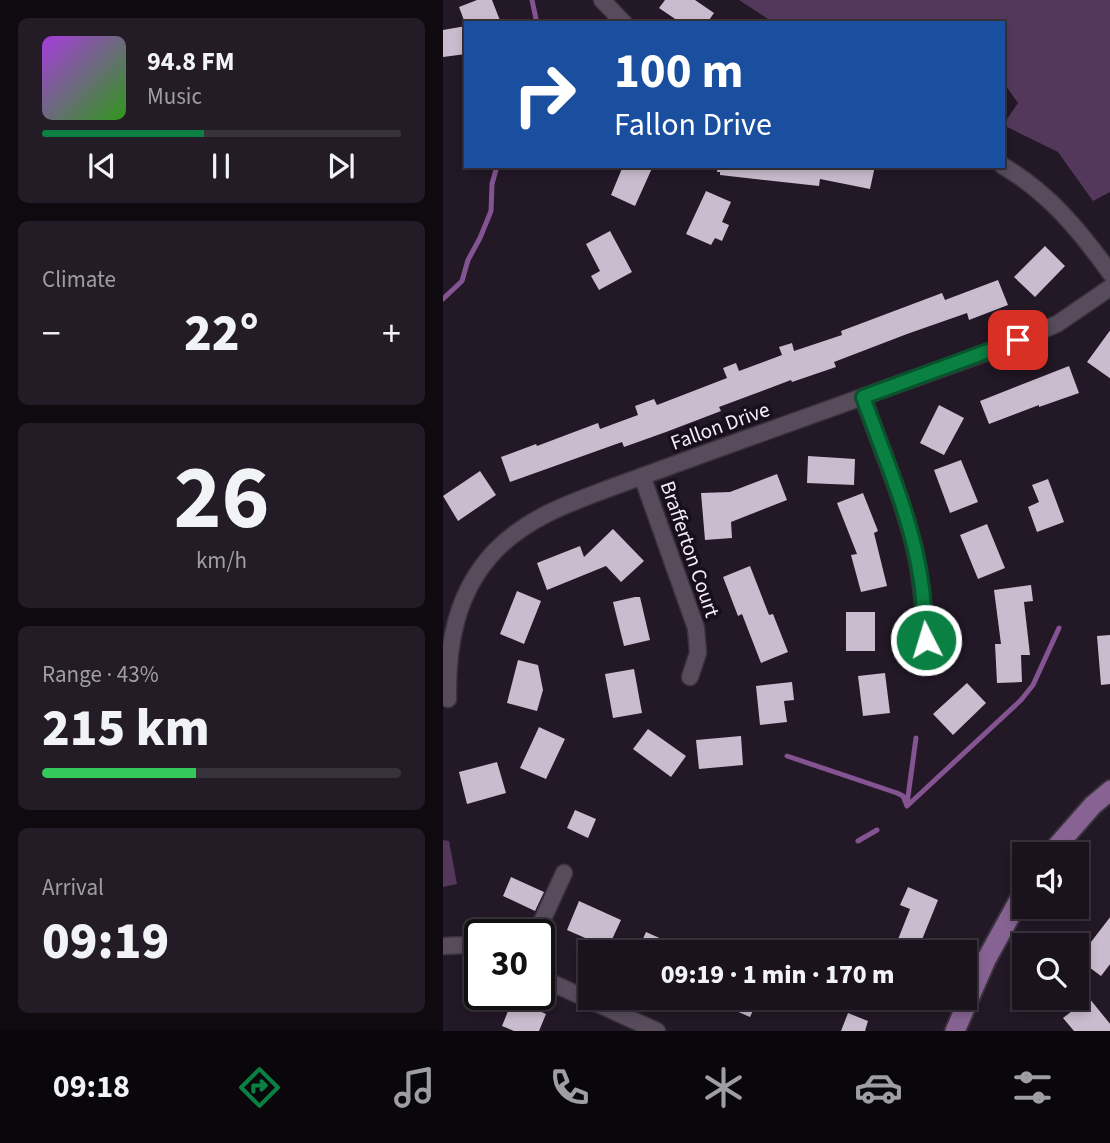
<!DOCTYPE html>
<html lang="en">
<head>
<meta charset="utf-8">
<style>
  :root { --surface:#1a121c; --page:#231b25; --text:#f1f3f6; --muted:#9f9ea3; --line:#38323b; --accent:#0b8043 }
  body { margin:0; font-family:"Source Sans 3",sans-serif; background:var(--page); color:var(--text); height:100vh; display:flex; flex-direction:column; font-size:26px; white-space:nowrap }
  * { box-sizing:border-box; margin:0 }
  p { font-size:23px; color:var(--muted) }
  .icon { flex:none; width:38px; height:38px; fill:none; stroke:currentColor; stroke-width:2; stroke-linecap:round; stroke-linejoin:round }
  .map { position:relative; flex:1; overflow:hidden }
  .panel { display:flex; flex-direction:column; gap:18px; padding:18px; background:#0e0a0f; width:443px }
  .panel>* { flex:none }
  .top-card { position:absolute; left:21px; top:21px; width:541px; height:147px; border-radius:0px; box-shadow:0 4px 10px #0003,0 0 0 2px var(--line); background:#1a4fa0; color:#fff; overflow:hidden }
  .buttons { position:absolute; left:569px; top:842px; display:grid; gap:14px }
  .buttons a { display:grid; place-items:center; width:77px; height:77px; border-radius:0px; background:var(--surface); box-shadow:0 4px 10px #0003,0 0 0 2px var(--line); font-size:35px }
  .speed { position:absolute; left:21px; top:919px; display:flex; gap:14px; font-size:35px; font-weight:700; text-align:center }
  .speed>* { display:grid; place-content:center; width:91px; height:91px; border-radius:50%; background:var(--surface); box-shadow:0 4px 10px #0003,0 0 0 2px var(--line); line-height:1 }
  .speed .limit { border:4px solid #111; border-radius:10px; background:#fff; color:#111 }
  .pin { position:absolute; display:grid; place-items:center; width:60px; height:60px; color:#fff; margin:-30px; border-radius:14px; box-shadow:0 4px 10px #0006 }
  .me { position:absolute; width:77px; margin:-38px; rotate:355deg; stroke-linejoin:round; filter:drop-shadow(0 0 5px #0008) }
  .turn { display:flex; align-items:center; gap:24px; height:147px; padding:0 35px; font-size:32px }
  .turn .icon { width:91px; height:91px; stroke-width:2.5 }
  .turn b { display:block; font-size:49px; line-height:60px }
  .big { font-size:52px; font-weight:800; line-height:1.1 }
  .panel .widget { flex:1; display:flex; flex-direction:column; justify-content:center; gap:10px; min-width:0; padding:0 24px; border-radius:10px; background:var(--page) }
  .panel .dial { align-items:center; gap:0 }
  .dial b { font-size:91px; line-height:1 }
  .song { display:flex; align-items:center; gap:21px }
  .cover { width:84px; height:84px; border-radius:10px; background:linear-gradient(135deg,hsl(280 70% 55%),hsl(110 70% 35%)) }
  .played { height:7px; border-radius:4px; background:linear-gradient(90deg,var(--accent) 45%,var(--line) 45%) }
  .keys { display:flex; justify-content:space-around; direction:ltr }
  .heat { display:flex; justify-content:space-between; align-items:center; font-size:38px; direction:ltr }
  .charge { height:10px; border-radius:5px; background:linear-gradient(90deg,#34c759 43%,var(--line) 0) }
  .trip { position:absolute; left:135px; top:940px; width:399px; height:70px; border-radius:0px; background:var(--surface); box-shadow:0 4px 10px #0003,0 0 0 2px var(--line); font-weight:800; line-height:70px; text-align:center }
  .menu { display:flex; height:112px; justify-content:space-around; align-items:center; background:#0a070b; color:var(--muted) }
  .menu .icon { width:49px; height:49px }
  .menu .active { color:var(--accent) }
  .menu b { font-size:32px; color:var(--text) }
  main { display:flex; flex:1; min-height:0 }
  .map>svg:first-child { display:block }
</style>
</head>
<body>
<main>
<section class="panel">
<div class="widget">
<div class="song"><i class="cover"></i><div><b>94.8 FM</b><p>Music</p></div></div>
<div class="played"></div>
<div class="keys"><svg class="icon" aria-label="previous" viewBox="0 0 24 24"><path d="M18 5L8 12l10 7zM5 5v14"/></svg><svg class="icon" aria-label="pause" viewBox="0 0 24 24"><path d="M8 5v14M16 5v14"/></svg><svg class="icon" aria-label="next" viewBox="0 0 24 24"><path d="M6 5l10 7-10 7zM19 5v14"/></svg></div>
</div>
<div class="widget"><p>Climate</p>
<div class="heat"><a>−</a><b class="big">22°</b><a>+</a></div>
</div>
<div class="widget dial"><b>26</b><p>km/h</p></div>
<div class="widget"><p>Range · 43%</p><b class="big">215 km</b><div class="charge"></div></div>
<div class="widget"><p>Arrival</p><b class="big">09:19</b></div>
</section>
<div class="map">
<svg width="668" height="1031" viewBox="0 0 668 1031">
  <rect width="100%" height="100%" fill="#231826"/>
  <!-- green -->
  <path fill="#53385b" d="M296,0h371v192l-17,9 -35,-49 -55,-27 15,-22 -15,-21v-59h-229z
    M0,840l6,1 8,43 -14,3z"/>
  <g fill="none" stroke-linecap="round" stroke-linejoin="round">
    <!-- stream -->
    <path stroke="#835392" stroke-width="5" d="M89,0l4,19 -1,4
      M0,299l19,-18 6,-21 12,-22 11,-27 1,-27 5,-18
      M344,756l110,37 6,3 4,10
      M464,804l9,-66
      M464,806l114,-106 12,-15 26,-57
      M415,841l19,-11"/>
  </g>
  <!-- building -->
  <path fill="#c9bcce" d="M34,0h15l9,23h-36l-6,-16z
    M222,0h30l19,13 -7,10h-26l-22,-15z
    M23,26v28l-23,3v-27z
    M180,166h30l-18,40 -24,-11z
    M275,166h157l-5,23 -50,-10 -1,7 -99,-11v-3h-3z
    M263,191l25,11 -9,20 7,3 -7,16 -7,-3 -4,7 -25,-11z
    M167,231l22,41 -33,18 -8,-14 9,-5 -14,-27z
    M602,246l20,20 -30,31 -21,-20z
    M555,280l10,25 -39,15 -2,-7 -60,21 -73,28 2,5 -44,15 -1,-2 -72,27 2,4 -55,21 -42,15 -2,-5 -112,40 -9,-25 35,-13 1,2 61,-23 2,6 38,-14 -3,-9 19,-7 3,6 70,-27 -4,-10 13,-5 3,8 43,-16 -3,-8 13,-4 2,8 48,-16 -1,-4 101,-38 3,7z
    M668,329v50l-24,-17z
    M626,366l10,27 -40,14v-2l-50,19 -9,-23z
    M496,405l25,13 -20,37 -24,-12z
    M365,456l47,3 -1,26 -47,-2z
    M518,460l17,42 -28,11 -16,-43z
    M37,471l16,24 -38,26 -15,-25z
    M334,474l10,26 -56,22 1,16 -27,2 -4,-47 29,-1z
    M605,479l16,43 -27,10 -9,-25 11,-5 -7,-17z
    M420,493l15,38 -4,2 13,53 -26,6 -10,-37 6,-1 -20,-51z
    M544,524l18,44 -27,11 -18,-44z
    M170,529l31,32 -23,21 -15,-16 -59,24 -10,-27 43,-17 4,11z
    M307,566l19,49 4,-1 15,38 -27,11 -19,-49 -4,2 -15,-39z
    M588,585l2,16 -9,1 6,53h-9l1,27 -25,1 -2,-39h6l-7,-54z
    M74,591l24,10 -17,43 -24,-10z
    M192,597h5l10,43 -26,6 -11,-44z
    M403,612h29v39h-29z
    M668,635v49l-10,1 -4,-49z
    M75,660l20,5 5,25 -6,21 -30,-8z
    M191,669l8,44 -29,5 -8,-44z
    M442,673l5,40 -27,3 -5,-40z
    M349,682l2,18 -10,1 3,21 -27,3 -4,-39z
    M524,683l19,20 -33,32 -20,-21z
    M96,727l26,12 -19,40 -26,-11z
    M205,729l38,27 -15,21 -38,-28z
    M298,736l2,29 -44,4 -3,-29z
    M54,762l9,31 -39,11 -8,-32z
    M132,810l21,9 -8,19 -21,-10z
    M68,877l33,15 -9,19 -32,-15z
    M465,887l30,13 -21,52h-24l17,-43 -10,-4z
    M136,901l42,19 -13,28 -41,-18z
    M668,916v47l-10,13 -23,-17z
    M203,932l45,20h-54z
    M263,998h53l-9,19z
    M646,998l22,27v6h-37l-11,-13z
    M70,999l33,15 -7,17h-25l-12,-5z
    M405,1013l20,8 -3,10h-24z"/>
  <g fill="none" stroke-linecap="round" stroke-linejoin="round">
    <!-- minor casing -->
    <g stroke="#3a323d" stroke-width="19">
      <path id="minor" d="M159,0l22,23
        M560,166c46,27 77,65 108,108
        M420,397c18,52 41,104 53,158 6,28 8,56 10,85
        M199,476l54,152 2,25 -8,24
        M5,699c-1,-54 8,-107 47,-148 32,-33 72,-47 115,-63 33,-12 66,-24 99,-36 97,-35 194,-70 290,-104l58,-24 54,-37
        M93,934l28,-61
        M0,946l24,-1 13,5
        M96,977l118,54"/>
    </g>
    <!-- major casing -->
    <g stroke="#3a323d" stroke-width="23">
      <path id="major" d="M607,854l43,-49 18,-15
        M512,1031l31,-71 38,-69"/>
    </g>
    <!-- minor -->
    <use href="#minor" stroke="#584c5c" stroke-width="16"/>
    <!-- major -->
    <use href="#major" stroke="#876393" stroke-width="19"/>
  </g>
  <g fill="none" stroke-linecap="round" stroke-linejoin="round">
    <!-- route casing -->
    <g stroke="#07532c" stroke-width="18">
      <path id="route" d="M483,640c-2,-20 -2,-40 -5,-59 -9,-63 -37,-125 -58,-184l155,-57"/>
    </g>
    <!-- route -->
    <use href="#route" stroke="#0b8043" stroke-width="12"/>
  </g>
  <g text-anchor="middle" stroke-width="7" stroke-linejoin="round" paint-order="stroke">
    <!-- street labels -->
    <g font-size="21" fill="#f4ecf6" stroke="#190f1c">
      <text transform="translate(277 426) rotate(-20)" y="7">Fallon Drive</text>
      <text transform="translate(247 549) rotate(71)" y="7">Brafferton Court</text>
    </g>
  </g>
</svg>
<div class="buttons">
<a><svg class="icon" aria-label="sound" viewBox="0 0 24 24"><path d="M4 9h4l5-4v14l-5-4H4zM17 9q2 3 0 6"/></svg></a>
<a><svg class="icon" aria-label="search" viewBox="0 0 24 24"><circle cx="10" cy="10" r="6"/><path d="M15 15l6 6"/></svg></a>
</div>
<div class="speed"><div class="limit">30</div></div>
<div class="pin" style="left:575px;top:340px;background:#d93025"><svg class="icon" aria-label="arrive" viewBox="0 0 24 24"><path d="M6 21V4h12l-3 4 3 4H6"/></svg></div>
<svg class="me" style="left:483px;top:640px" viewBox="-20 -20 40 40"><circle r="17" fill="#0b8043" stroke="#fff" stroke-width="3"/><path d="M0-11L8 9 0 5-8 9z" fill="#fff"/></svg>
<div class="trip">09:19 · 1 min · 170 m</div>
<div class="top-card">
<div class="turn"><svg class="icon" aria-label="right" viewBox="0 0 24 24"><path d="M7 20v-9h11M14 6l5 5-5 5"/></svg><div><b>100 m</b>Fallon Drive</div></div>
</div>
</div>
</main>
<nav class="menu">
<b>09:18</b>
<svg class="icon active" aria-label="directions" viewBox="0 0 24 24"><path d="M12 3l9 9-9 9-9-9zM9 14v-3h6M13 9l2 2-2 2"/></svg>
<svg class="icon" aria-label="music" viewBox="0 0 24 24"><path d="M9 18V5l10-2v13"/><circle cx="6" cy="18" r="3"/><circle cx="16" cy="16" r="3"/></svg>
<svg class="icon" aria-label="phone" viewBox="0 0 24 24"><path d="M5 4h4l2 5-3 2q2 4 5 5l2-3 5 2v4C11 20 4 13 5 4z"/></svg>
<svg class="icon" aria-label="climate" viewBox="0 0 24 24"><path d="M12 3v18M4 7l16 10M4 17L20 7"/></svg>
<svg class="icon" aria-label="car" viewBox="0 0 24 24"><path d="M5 17H2v-5l4-1 3-4h7l3 4 3 1v5h-3M9 17h6M6 11h13"/><circle cx="7" cy="17" r="2"/><circle cx="17" cy="17" r="2"/></svg>
<svg class="icon" aria-label="filters" viewBox="0 0 24 24"><path d="M4 7h16M4 17h16"/><circle cx="9" cy="7" r="2"/><circle cx="15" cy="17" r="2"/></svg>
</nav>
</body>
</html>
